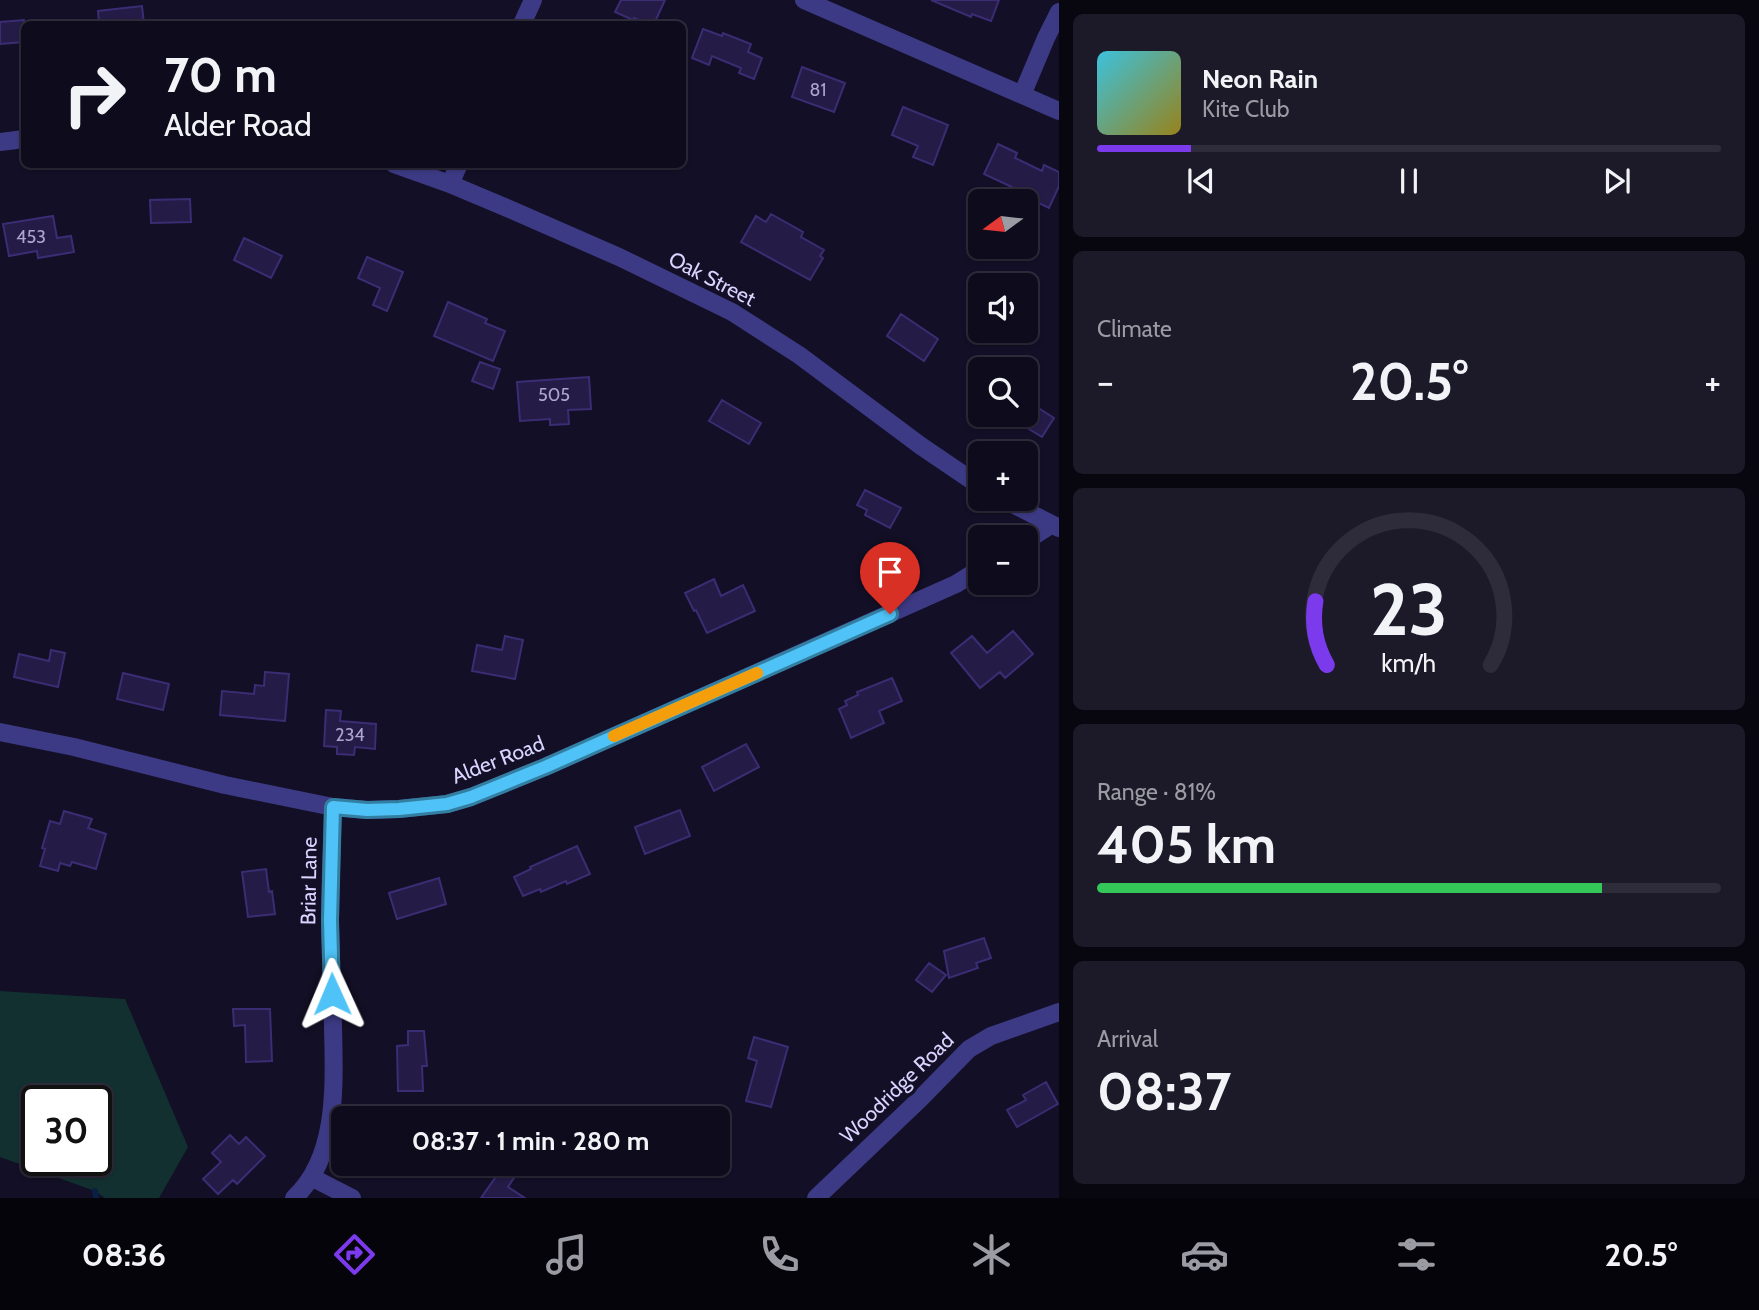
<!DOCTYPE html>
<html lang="en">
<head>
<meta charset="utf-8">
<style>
  :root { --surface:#0e0b1c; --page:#1c1929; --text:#f1f3f6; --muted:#9b9ba3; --line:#2e2b3b; --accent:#7c3aed }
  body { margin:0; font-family:Cabin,sans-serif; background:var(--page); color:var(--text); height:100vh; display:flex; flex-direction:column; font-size:26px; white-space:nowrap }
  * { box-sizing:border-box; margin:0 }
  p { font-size:23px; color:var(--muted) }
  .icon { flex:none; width:38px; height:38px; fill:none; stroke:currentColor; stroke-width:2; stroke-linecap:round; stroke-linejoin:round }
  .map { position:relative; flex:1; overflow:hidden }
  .details { display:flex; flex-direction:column; gap:14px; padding:14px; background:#08060f; width:700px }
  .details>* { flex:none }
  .top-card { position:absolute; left:21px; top:21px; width:665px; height:147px; border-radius:10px; box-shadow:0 2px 5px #0004,0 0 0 2px var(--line); background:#0e0b1c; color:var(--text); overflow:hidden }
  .needle { width:46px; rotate:255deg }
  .buttons { position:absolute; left:968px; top:189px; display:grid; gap:14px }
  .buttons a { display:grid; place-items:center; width:70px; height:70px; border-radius:10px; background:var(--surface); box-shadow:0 2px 5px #0004,0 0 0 2px var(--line); font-size:35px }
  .speed { position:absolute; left:21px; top:1085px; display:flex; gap:14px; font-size:35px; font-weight:700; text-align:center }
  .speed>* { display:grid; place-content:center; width:91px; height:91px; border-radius:50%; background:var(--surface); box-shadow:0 2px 5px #0004,0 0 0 2px var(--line); line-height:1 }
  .speed .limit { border:4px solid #111; border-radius:10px; background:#fff; color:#111 }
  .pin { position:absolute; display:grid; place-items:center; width:60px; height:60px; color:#fff; margin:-72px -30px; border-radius:50% 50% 50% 0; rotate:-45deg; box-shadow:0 0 7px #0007 }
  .pin .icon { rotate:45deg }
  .me { position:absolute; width:77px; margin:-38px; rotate:359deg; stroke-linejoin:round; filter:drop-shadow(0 0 5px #0008) }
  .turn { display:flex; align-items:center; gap:24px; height:147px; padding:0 28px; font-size:32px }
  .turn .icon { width:91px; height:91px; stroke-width:2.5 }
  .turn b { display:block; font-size:49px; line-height:60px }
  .big { font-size:52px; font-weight:800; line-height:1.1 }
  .details .tile { flex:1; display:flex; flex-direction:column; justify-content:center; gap:10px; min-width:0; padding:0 24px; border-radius:10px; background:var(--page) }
  .details .dial { align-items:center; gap:0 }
  .dial svg { height:182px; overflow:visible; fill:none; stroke:var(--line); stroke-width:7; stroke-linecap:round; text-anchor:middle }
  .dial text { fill:var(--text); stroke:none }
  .song { display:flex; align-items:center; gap:21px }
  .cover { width:84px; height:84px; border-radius:10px; background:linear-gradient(135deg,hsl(190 70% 55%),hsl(50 70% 35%)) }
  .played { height:7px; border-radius:4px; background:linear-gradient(90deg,var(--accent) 15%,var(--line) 15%) }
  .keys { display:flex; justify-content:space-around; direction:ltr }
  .heat { display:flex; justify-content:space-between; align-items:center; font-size:38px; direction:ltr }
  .charge { height:10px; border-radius:5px; background:linear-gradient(90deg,#34c759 81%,var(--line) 0) }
  .trip { position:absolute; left:331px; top:1106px; width:399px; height:70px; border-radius:10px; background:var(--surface); box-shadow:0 2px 5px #0004,0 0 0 2px var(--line); font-weight:800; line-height:70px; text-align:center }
  .dock { display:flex; height:112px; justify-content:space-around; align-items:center; background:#06040b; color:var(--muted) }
  .dock .icon { width:49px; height:49px }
  .dock .current { color:var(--accent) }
  .dock b { font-size:32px; color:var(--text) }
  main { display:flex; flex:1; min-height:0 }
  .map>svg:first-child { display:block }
</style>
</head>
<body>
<main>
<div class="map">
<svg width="1059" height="1198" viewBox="0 0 1059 1198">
  <rect width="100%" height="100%" fill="#130f26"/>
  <!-- green -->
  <path fill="#12302f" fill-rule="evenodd" d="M0,991l125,8 63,148 -29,51h-54l-10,-7 -95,-34zM37,1101h59v59h-59z"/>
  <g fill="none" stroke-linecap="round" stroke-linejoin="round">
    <!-- stream -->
    <path stroke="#0a1f44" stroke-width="6" d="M95,1191l1,7"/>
  </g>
  <!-- building -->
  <path fill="#241b47" stroke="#3b2d73" stroke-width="2" d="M621,0h44l-11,24h-4l-16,-6 -1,2 -18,-8z
    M931,0h68l-8,21 -19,-7 -1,3z
    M142,6l2,18h-45l-1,-13z
    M24,20v22l-24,2v-22z
    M703,29l19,7 1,-3 28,11 -3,8 14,6 -8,21 -15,-6 2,-5 -29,-12 -3,9 -17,-7z
    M802,67l43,16 -11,29 -42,-15z
    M903,107l45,18 -15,40 -20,-8 5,-11 -26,-11z
    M998,144l19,9 -2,5 27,13 2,-6 15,7v14l-10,22 -38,-18 1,-3 -28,-13z
    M190,199l1,23 -40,1 -1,-23z
    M771,214l32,18 -2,5 23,13 -4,6 3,2 -13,22 -69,-38 15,-26 10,6z
    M53,216l4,22 14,-2 3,16 -36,6 -1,-7 -28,5 -6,-32z
    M244,238l38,18 -11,22 -37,-18z
    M367,257l36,15 -16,39 -14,-6 7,-17 -22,-10z
    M448,302l39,17 -2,4 20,8 -12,30 -59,-25z
    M901,314l37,25 -14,22 -37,-25z
    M480,362l20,7 -7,20 -21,-8z
    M589,377l2,32 -23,1 1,14 -19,1v-6l-30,2 -3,-39z
    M722,400l39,23 -12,21 -40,-23z
    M1026,400l28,18 -12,19 -36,-22h20z
    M865,490l36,18 -11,20 -25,-13 2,-5 -10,-5z
    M714,579l7,17 22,-11 12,26 -48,22 -11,-23 -2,1 -9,-18z
    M1013,631l20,23 -28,24 -5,-6 -20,16 -29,-35 21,-17 15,17z
    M505,636l18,4 -8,39 -43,-8 5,-26 25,5z
    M51,650l14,3 -7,34 -44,-10 5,-23 30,7z
    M265,672l24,2 -4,47 -65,-6 2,-24 32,3 1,-9 9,1z
    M123,673l46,11 -6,26 -46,-11z
    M892,678l10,23 -23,10 5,12 -33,15 -12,-29 8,-4 -2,-4 13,-6 -1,-3z
    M326,710l15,1 -1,10 36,3 -1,25 -20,-2 -1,8 -17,-1v-7l-13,-1z
    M746,744l13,23 -45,24 -12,-24z
    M680,810l10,26 -45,18 -10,-27z
    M64,811l28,8 -4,9 18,6 -10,35 -24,-7 -2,4 -10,-3 -2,8 -18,-5 5,-17 -3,-1 8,-27 10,3z
    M577,846l13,28 -23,10 -1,-3 -25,11 -1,-3 -17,7 -9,-19 17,-8 -1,-2z
    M266,869l3,23 3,-1 3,23 -27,3 -6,-45z
    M439,878l7,26 -49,15 -8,-26z
    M984,938l7,20 -15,5 2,5 -29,10 -5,-27z
    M929,963l17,12 -14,17 -16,-12z
    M233,1009h37l2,52 -26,1 -1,-37 -11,1z
    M408,1031h16l3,35h-5l1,25h-25l-1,-45 11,-1z
    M754,1037l34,10 -17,60 -25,-6 11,-40 -9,-3z
    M1046,1082l12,22 -41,23 -10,-17 19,-10 -3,-5z
    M230,1135l9,9 7,-7 19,19 -28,28 -4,-4 -15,14 -15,-15 18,-17 -9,-9z
    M502,1168l13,8 -7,11 17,11h-44z"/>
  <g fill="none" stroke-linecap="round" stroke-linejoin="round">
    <!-- minor -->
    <path stroke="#3d3a85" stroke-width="18" d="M804,0l255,111
      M522,24l11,-24
      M1022,95l24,-57 13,-26
      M0,142l24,-3
      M394,164l56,20 64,27 105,46 113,55 67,43 122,91 59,40
      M450,184l9,-20
      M1003,499l56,29
      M1026,541l25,-16
      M0,732l74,15 151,38 108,22 34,3 32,-1 48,-5 24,-7 74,-30 411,-183 24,-15
      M311,1177l41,21
      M294,1198c45,-42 40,-115 39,-172 -1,-33 -2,-67 -3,-101 0,-39 2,-79 3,-118
      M816,1198l104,-99 49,-50 22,-13 68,-24"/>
  </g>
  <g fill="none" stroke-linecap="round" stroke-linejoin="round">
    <!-- route casing -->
    <g stroke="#337fa1" stroke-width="18">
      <path id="route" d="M332,994l-2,-74 3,-113 34,3 32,-1 48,-5 24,-7 74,-30 345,-153"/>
    </g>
    <!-- route -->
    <use href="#route" stroke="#4fc3f7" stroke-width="12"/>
    <!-- slow -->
    <path stroke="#f59e0b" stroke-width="12" d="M614,736l143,-63"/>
  </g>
  <g text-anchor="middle" stroke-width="7" stroke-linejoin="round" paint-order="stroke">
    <!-- number labels -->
    <g font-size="18" fill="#aca6d1">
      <text x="818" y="96">81</text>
      <text x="31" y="243">453</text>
      <text x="554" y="401">505</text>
      <text x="350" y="741">234</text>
    </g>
    <!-- street labels -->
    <g font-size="21" fill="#d9d4ff" stroke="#130f26">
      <text transform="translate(712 279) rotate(27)" y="7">Oak Street</text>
      <text transform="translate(498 760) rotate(-21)" y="7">Alder Road</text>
      <text transform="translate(309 881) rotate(-89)" y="7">Briar Lane</text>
      <text transform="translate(897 1088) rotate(-44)" y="7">Woodridge Road</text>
    </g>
  </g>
</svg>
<div class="buttons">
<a><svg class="needle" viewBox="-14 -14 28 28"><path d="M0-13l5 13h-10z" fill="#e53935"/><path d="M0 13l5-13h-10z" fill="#9b9ba3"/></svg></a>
<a><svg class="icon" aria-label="sound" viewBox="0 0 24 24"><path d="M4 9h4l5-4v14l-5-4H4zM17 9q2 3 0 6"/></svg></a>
<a><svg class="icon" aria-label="search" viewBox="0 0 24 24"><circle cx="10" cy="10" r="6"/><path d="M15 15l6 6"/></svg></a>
<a>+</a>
<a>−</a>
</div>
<div class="speed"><div class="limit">30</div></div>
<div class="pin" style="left:890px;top:614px;background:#d93025"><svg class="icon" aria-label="arrive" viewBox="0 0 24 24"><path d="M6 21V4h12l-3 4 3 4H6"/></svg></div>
<svg class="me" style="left:332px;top:994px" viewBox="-20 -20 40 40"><path d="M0-17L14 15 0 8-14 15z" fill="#4fc3f7" stroke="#fff" stroke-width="4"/></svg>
<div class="trip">08:37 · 1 min · 280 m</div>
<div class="top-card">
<div class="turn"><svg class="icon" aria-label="right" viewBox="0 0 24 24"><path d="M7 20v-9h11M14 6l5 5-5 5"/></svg><div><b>70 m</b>Alder Road</div></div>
</div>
</div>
<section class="details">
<div class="tile">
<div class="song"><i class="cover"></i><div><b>Neon Rain</b><p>Kite Club</p></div></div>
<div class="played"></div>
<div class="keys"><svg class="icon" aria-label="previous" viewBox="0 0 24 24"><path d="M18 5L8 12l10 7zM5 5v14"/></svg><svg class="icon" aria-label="pause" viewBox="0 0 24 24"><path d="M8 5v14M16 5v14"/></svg><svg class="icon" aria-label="next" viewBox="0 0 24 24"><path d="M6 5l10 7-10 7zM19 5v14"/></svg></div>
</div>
<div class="tile"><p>Climate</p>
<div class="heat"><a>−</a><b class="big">20.5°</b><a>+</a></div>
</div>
<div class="tile dial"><svg viewBox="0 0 100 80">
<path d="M14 69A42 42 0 1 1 86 69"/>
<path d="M14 69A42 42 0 0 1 9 41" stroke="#7c3aed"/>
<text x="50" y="56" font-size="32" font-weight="700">23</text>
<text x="50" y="72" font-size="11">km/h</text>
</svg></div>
<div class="tile"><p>Range · 81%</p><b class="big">405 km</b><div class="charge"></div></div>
<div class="tile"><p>Arrival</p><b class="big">08:37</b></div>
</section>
</main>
<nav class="dock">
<b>08:36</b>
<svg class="icon current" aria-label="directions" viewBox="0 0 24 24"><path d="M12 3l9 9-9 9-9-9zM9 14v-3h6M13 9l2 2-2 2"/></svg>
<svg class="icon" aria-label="music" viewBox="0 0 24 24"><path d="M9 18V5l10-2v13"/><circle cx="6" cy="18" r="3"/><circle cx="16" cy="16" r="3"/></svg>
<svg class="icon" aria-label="phone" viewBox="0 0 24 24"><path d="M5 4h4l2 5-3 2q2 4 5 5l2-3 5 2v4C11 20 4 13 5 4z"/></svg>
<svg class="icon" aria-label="climate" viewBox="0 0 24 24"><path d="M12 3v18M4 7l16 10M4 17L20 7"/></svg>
<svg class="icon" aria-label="car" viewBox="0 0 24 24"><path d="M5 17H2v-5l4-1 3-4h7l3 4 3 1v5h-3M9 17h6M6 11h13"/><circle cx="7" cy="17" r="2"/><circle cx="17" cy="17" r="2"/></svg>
<svg class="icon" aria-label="filters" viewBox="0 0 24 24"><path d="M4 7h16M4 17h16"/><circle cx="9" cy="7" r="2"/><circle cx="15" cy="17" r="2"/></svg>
<b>20.5°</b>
</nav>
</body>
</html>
